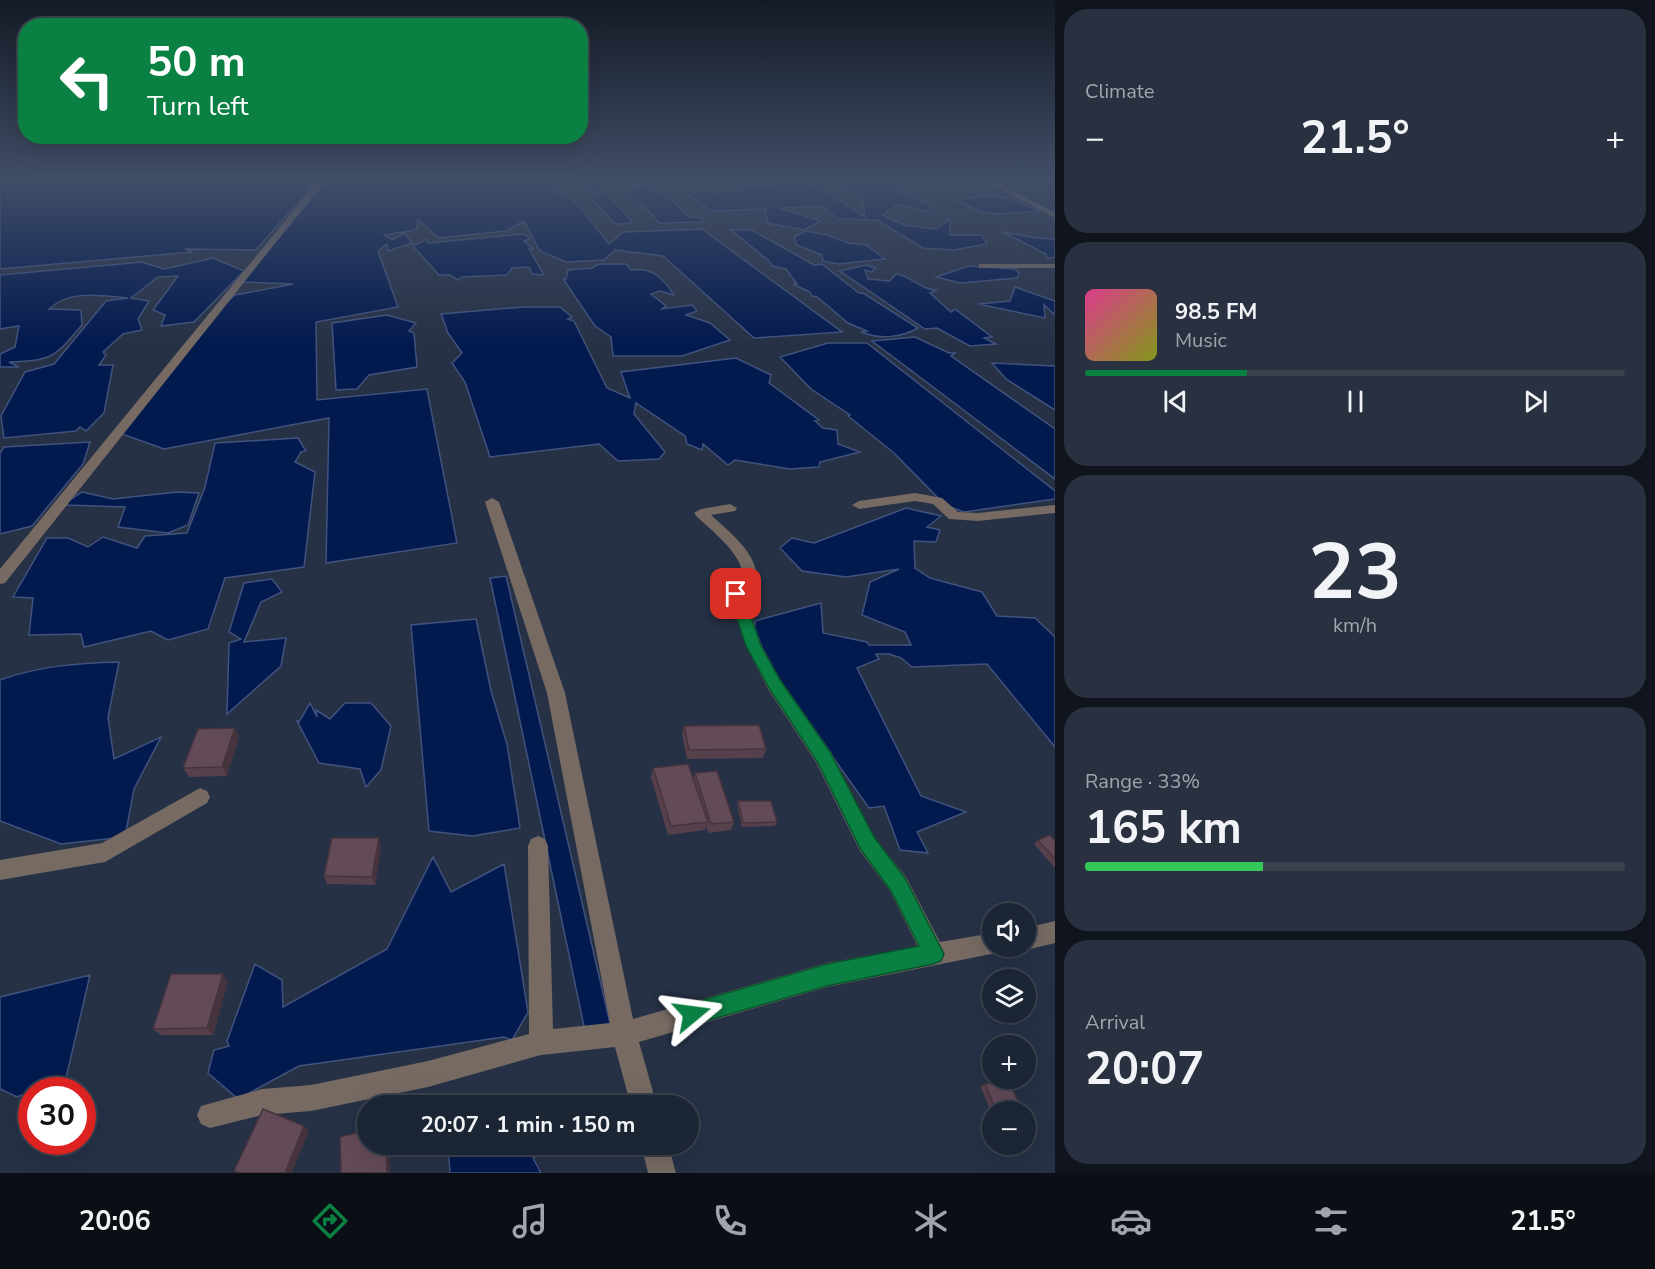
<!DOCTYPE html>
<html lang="en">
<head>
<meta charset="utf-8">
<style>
  :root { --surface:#1c2534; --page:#293140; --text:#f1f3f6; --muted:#a0a5ac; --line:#3a424f; --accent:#0b8043 }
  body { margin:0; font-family:"Nunito Sans",sans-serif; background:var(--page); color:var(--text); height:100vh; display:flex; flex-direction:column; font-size:22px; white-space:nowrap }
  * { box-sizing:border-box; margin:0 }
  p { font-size:20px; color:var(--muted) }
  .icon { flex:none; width:33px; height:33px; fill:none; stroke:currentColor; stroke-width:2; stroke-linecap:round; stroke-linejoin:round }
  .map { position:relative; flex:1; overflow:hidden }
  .details { display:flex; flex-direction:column; gap:9px; padding:9px; background:#0f141d; width:600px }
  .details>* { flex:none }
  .banner { position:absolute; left:18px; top:18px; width:570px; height:126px; border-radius:24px; box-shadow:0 6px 24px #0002,0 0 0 2px var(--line); background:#0b8043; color:#fff; overflow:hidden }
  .fabs { position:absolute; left:982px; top:903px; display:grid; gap:12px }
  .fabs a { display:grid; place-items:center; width:54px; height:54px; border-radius:50%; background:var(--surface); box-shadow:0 6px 24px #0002,0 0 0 2px var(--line); font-size:30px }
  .speed { position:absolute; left:18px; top:1077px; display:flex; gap:12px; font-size:30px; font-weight:700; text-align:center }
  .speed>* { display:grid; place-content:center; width:78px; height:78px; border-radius:50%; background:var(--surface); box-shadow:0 6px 24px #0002,0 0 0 2px var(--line); line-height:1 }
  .speed .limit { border:9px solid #d22; background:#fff; color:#111 }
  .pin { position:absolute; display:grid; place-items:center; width:51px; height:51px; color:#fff; margin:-26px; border-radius:12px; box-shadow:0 3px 9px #0006 }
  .me { position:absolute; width:66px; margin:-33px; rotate:74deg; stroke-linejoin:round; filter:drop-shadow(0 0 4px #0008) }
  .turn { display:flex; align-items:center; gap:21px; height:126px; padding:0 30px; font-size:27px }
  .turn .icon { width:78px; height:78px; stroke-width:2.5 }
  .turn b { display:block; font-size:42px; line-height:51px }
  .big { font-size:45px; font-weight:700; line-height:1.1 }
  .details .tile { flex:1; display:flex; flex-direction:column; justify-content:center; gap:9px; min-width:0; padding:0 21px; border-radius:24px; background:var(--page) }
  .details .dial { align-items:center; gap:0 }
  .dial b { font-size:78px; line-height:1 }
  .song { display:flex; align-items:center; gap:18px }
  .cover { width:72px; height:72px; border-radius:9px; background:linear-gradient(135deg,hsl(330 70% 55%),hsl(70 70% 35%)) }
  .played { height:6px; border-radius:3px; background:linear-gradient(90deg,var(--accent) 30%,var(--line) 30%) }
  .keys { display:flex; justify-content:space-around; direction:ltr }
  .heat { display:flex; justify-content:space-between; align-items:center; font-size:33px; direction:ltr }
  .charge { height:9px; border-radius:4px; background:linear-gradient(90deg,#34c759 33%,var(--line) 0) }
  .trip { position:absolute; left:357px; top:1095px; width:342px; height:60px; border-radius:30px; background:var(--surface); box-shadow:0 6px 24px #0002,0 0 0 2px var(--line); font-weight:700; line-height:60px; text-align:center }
  .tabs { display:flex; height:96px; justify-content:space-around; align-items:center; background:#0b0f15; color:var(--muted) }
  .tabs .icon { width:42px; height:42px }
  .tabs .current { color:var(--accent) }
  .tabs b { font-size:27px; color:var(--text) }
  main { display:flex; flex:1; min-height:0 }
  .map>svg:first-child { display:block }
</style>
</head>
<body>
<main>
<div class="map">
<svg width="1055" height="1173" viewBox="0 0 1055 1173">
  <rect width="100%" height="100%" fill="#263146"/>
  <!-- water -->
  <path fill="#031a4f" stroke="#41537d" stroke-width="1.5" d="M0,178h319l-63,72 -71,-1 7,3 -192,17z
    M329,178h305l6,7 -36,-3 -4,10 -20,-7 -32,2 26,13 35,44 14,-12 79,-3 140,103 -88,6 -91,-82 -48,-6 -11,10 -38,2 -26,-11 -16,-30 -18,10 -67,7 -21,-18 -2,10 -32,5 8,5 13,-7 7,10 -24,8 -1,-7 -9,7 20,56 -82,15 1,78 110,-11 30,154 -131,20 3,-145 -165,31 -42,-15 99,-127 14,-12 58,-11 -52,-2z
    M827,178l76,1 -5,12 30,12 3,9 -33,-8 -15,11 21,10 32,4 14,-10v16h32l5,9 -34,6 -30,-2 -46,-28 -38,-1 -18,-13 -42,2 42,13 -17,9 -37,-7 -1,-14 -55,2 -31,-22 37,3 51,-6 5,-6 16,4 20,-3 56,36 -3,-18z
    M648,187l24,13 17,17 13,1 1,4 -44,1 -13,-15 -25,-17z
    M593,194h14l26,29 -18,1 -25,-27z
    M986,196l22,2 32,13 -42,3 -16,-2 -26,-12z
    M731,230h21l62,35 8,-1 37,29h4l55,35c-15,9 -39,12 -56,4l5,-1 -19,-8 -31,-26 -5,-1 -2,-4 -17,-8h4l-11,-15 -14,-3 -3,-5z
    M805,231l22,4 22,8 17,2 19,14 -46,5 -16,-3 -1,-6 -25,-10 -3,-8z
    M1003,232l33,6 19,1v18l-8,1 -1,-4z
    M522,234l9,4 -7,3 9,8h-4l15,26 -12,-1 -3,-7 -17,1 -5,7 -45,2 -4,3 -8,-5h-11l-26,-29 14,-7 1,4z
    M213,258l31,13 -50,51 -33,4 4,-11 -12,-5 25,-34 -20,1 -27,21 18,3 -11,18 4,11 -19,4 -20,18 3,3 -7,10h14l-9,48 -18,18 -6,-4 -4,4 -72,7 -3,-22 24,-44 29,-8 52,-63 22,-3c-25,-2 -59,-9 -79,11l32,1 1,15c-27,32 -30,36 -73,37l10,5h-19v-13l15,-7 4,-21 -19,3v-54l142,-13 22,7z
    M599,264h27l5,6c22,-3 32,8 43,25l-14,-4 -9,3 15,12 -4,3 30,-4 5,6 -11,4 24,8 20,17 -48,16h-69l-2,-19 -16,-11 -32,-47h3l2,-9 24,-2z
    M866,265l9,3 -3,4 -7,-2 3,9 22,2 6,-7c16,2 24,16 41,16l-7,3 21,19 4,-3 37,28 -8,1 12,6 -26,2 -33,-18 -12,1 -85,-58z
    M969,266l46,3 4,4 -2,5 -57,5 -24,-6z
    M1015,287l40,14v14l-11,-10 1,13 -67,-14 32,-3z
    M523,307h37l12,10 -4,2 6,2 33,67 23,10 -9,-26 115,-14 35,17 -2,8 50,37 -4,1 8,7 14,2 1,14 22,8 -40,10 -1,5 -29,2 -55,-9 -7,5 -25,-21 -1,6 -15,-6 -2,-8 -49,-33 -2,11 31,38 -6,7 -41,2 -19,-17 -109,13 -25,-75 -13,-19 10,-10 -14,-20 -7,-19z
    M387,315l29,8 -7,8 5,2 3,34 -48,8 -12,14 -21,1 -4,-67z
    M915,337l34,16h6l-4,3 104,73v50l-183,-138z
    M828,343h39l188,148v8l-91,13 -19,-7 -51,-52 -46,-37 2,-1 -39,-26 -31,-32z
    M992,363l63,3v44l-49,-31z
    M298,438l8,13 -5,1 -6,10 20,10 -11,95 -79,11 -17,51 -40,11 -17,-9 -67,16 -3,-13 -52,1 4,-37 -20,-1 34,-59h21l20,9 15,-10 34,11 8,-12 42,-3 18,-46 10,-44z
    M90,442l-7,22 -51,62 -32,8v-81l4,-6z
    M82,492l31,7 64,-7 22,1 -11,32 -20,8 -50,-6 7,-20 -58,-2 1,-4z
    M906,508l35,8 -14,11 13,3 -4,12 -22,-1 1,27 15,10 52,14 15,24 38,2 20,19v110l-68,-83 -75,3 -11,-9 -12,-4h-13l3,5 -22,9 64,128 45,16 -49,20 11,21 -28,-3 -16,-44 -15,2 -115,-162 1,-25 66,-18 2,30 44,9 2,3h42l-6,-13 -43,-17 8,-33 29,-13 -53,8 -44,-6 -22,-23 12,-10 22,5z
    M506,576l107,460h-27l-96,-458z
    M272,579l10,13 -21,10 -17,40 42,-4 -5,28 -54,48 2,-71 12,-4 -12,-7 15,-49z
    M476,619l15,72 16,53 13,84 -48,8 -43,-5 -18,-206z
    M119,662l-11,55 6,42 47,-22 -27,52 -9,48 -64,7 -61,-23v-141c39,-14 78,-17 119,-18z
    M310,703l7,14 -1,-7 14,9 15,-16h26l20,23 -10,44 -15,17 -6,-18 -41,-6 -22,-42 2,1z
    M433,857l18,35 53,-28 24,148 -16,28 -8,-3 -205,29 -61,33 -30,-26 6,-23 15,-4 -2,-5 28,-77 27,16 1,27 104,-58z
    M90,975l-24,103 -49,19 -17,-8v-92z
    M448,1145v-1l105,1 -20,13 8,15h-91z"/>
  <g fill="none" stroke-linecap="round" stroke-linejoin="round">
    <!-- minor -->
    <path fill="#766a63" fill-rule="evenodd" d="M320,178h7l-322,405 -5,1v-15z
      M778,178h17l-14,3z
      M980,178h8l67,35v5z
      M982,264h73v4h-76v-4z
      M915,493l27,5 16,14 20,1 77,-8v8l-77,8 -29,-2 -16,-15 -18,-3 -56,8 -7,-4 7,-4z
      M492,498l7,4 66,191 68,326 194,-56 91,-16 -28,-56 -30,-40 -43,-87 -49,-75 -22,-43 -18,-52c4,-5 11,-8 13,-14 8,-21 -31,-51 -45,-64l-2,-3 7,-4 29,-5 7,4 -2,3 -24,4c21,19 67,55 33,81l18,50 18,33 51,73 43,85 32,40 34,65 53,-9v13h10l-2,6 -174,35 -188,55 18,64h-26l-16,-59 -74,8 -113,32 -117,24 -49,4 -52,13 -9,-4 -4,-9 4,-9 61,-17 49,-4 117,-24 101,-27 -1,-188 3,-7 7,-3 7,3 3,7 5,183 57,-6 -63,-330 -62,-191z
      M200,788l7,3 3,6 -3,6 -102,59 -105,18v-20l102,-17z
      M1055,921v22l-29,7 -8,-3 8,-1v-18z
      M641,1144h27l8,29h-28z"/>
  </g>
  <!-- wall -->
  <path fill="#55404c" d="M684,726l82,23 -3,9 -76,1 -5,-24z
    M235,728l4,9 -12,39 -38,1 -6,-9z
    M653,768l40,11 2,-6 39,49 -3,8 -23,3 -2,-7 -1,4 -37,5 -17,-58z
    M738,801l39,21 -2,4 -33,1 -5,-22z
    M1038,840l17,1v27l-21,-24z
    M381,847l-6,38 -48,-1 -3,-8z
    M228,981l-15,54h-52l-8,-6z
    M985,1084l38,28h-30v4l-13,-30z"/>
  <!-- shaded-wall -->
  <path fill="#45343e" d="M235,728l4,9 -12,39 -5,-9z
    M379,838l2,9 -6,38 -3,-8z
    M223,974l5,7 -15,54 -6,-7z
    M304,1126l5,5 -17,42h-7z
    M386,1144h3l1,29h-3z"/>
  <!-- building -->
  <path fill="#634a58" stroke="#45343e" stroke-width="1.5" d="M759,725l7,24 -77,1 -5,-24z
    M235,728l-13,39 -39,1 15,-39z
    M688,764l20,58 -37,4 -18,-58z
    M717,771l17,51 -23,2 -16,-51z
    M738,801h33l6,21 -34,1z
    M1050,835l5,6v18l-17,-19z
    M332,838h47l-7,39 -48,-1z
    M171,974h52l-16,54 -54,1z
    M1009,1082l14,30h-26l-12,-28z
    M263,1109l41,17 -19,47h-45l-6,-2z
    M368,1130v14h18l1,29h-46l-1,-36z"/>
  <!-- sky -->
  <linearGradient id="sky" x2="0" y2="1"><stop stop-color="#151b26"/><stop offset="0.52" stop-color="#414e68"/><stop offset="1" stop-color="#414e68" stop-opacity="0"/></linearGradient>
  <rect width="1055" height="343" fill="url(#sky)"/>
  <!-- route -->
  <path fill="#0b8043" stroke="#07532c" stroke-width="1.5" d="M736,589l7,5 18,52 19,34 50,72 44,85 31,41 39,76 -3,7 -8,3 -106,22 -135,39 -8,-3 -3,-8 3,-7 8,-4 135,-39 92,-18 -28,-55 -30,-41 -43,-87 -49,-75 -23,-42 -17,-52z"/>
</svg>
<div class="fabs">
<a><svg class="icon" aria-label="sound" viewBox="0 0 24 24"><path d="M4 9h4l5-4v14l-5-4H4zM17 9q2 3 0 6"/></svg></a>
<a><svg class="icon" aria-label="layers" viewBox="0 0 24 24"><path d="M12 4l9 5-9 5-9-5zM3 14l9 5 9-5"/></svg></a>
<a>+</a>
<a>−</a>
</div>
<div class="speed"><div class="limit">30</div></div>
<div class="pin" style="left:736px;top:594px;background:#d93025"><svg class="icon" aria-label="arrive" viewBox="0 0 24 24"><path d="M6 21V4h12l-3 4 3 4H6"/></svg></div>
<svg class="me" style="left:692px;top:1014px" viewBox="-20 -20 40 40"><path d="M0-17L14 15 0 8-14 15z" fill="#0b8043" stroke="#fff" stroke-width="4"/></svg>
<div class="trip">20:07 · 1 min · 150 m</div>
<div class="banner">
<div class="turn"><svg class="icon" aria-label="left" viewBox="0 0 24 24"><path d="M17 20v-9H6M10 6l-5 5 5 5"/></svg><div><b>50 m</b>Turn left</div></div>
</div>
</div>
<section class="details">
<div class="tile"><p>Climate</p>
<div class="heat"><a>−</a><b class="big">21.5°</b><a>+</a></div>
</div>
<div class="tile">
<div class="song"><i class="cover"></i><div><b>98.5 FM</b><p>Music</p></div></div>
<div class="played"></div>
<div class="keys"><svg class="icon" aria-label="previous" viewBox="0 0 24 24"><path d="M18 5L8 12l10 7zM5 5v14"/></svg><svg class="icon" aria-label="pause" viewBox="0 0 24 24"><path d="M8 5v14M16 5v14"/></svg><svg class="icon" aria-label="next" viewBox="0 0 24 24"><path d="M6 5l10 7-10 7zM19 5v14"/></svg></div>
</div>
<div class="tile dial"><b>23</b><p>km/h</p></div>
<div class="tile"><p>Range · 33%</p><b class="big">165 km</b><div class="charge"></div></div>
<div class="tile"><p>Arrival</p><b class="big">20:07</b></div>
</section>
</main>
<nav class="tabs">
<b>20:06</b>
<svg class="icon current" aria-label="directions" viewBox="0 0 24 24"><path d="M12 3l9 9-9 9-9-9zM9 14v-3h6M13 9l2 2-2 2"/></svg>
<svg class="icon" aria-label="music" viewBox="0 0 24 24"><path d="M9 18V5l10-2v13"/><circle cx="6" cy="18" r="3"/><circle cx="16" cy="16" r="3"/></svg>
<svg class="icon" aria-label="phone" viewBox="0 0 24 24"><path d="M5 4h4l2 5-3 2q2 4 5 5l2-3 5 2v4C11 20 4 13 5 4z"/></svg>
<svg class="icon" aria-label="climate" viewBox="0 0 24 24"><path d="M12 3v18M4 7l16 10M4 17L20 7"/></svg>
<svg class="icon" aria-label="car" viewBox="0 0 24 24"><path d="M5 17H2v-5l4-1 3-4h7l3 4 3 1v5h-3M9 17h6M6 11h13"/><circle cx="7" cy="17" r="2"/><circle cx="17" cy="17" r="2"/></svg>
<svg class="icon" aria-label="filters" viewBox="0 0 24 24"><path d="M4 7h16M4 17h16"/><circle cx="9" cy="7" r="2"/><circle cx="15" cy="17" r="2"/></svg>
<b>21.5°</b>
</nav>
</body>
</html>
